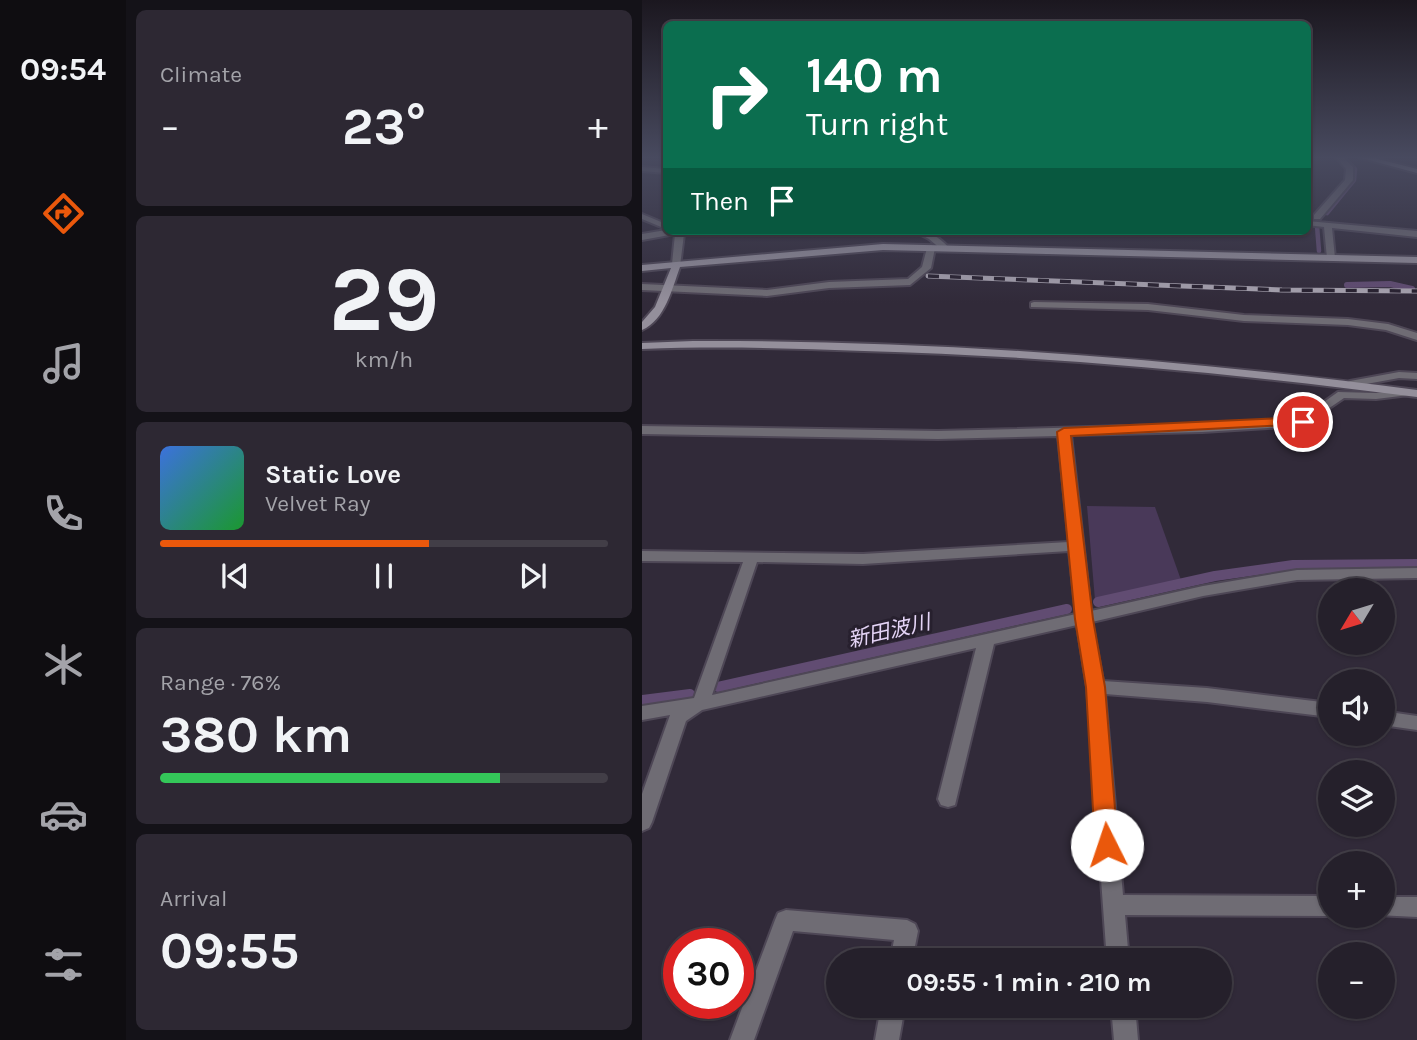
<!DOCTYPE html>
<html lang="en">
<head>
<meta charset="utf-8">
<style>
  :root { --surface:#25202b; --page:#2d2833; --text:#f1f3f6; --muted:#a3a3a9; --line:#423e47; --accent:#ea580c }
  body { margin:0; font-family:Karla,"Noto Sans JP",sans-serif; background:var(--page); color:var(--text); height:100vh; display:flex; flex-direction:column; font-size:26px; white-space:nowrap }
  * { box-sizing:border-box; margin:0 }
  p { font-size:23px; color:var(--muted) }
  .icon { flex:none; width:38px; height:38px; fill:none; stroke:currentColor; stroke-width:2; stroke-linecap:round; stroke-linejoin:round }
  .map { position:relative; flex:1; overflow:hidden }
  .details { display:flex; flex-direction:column; gap:10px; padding:10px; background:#141218; width:516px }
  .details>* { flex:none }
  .top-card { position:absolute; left:21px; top:21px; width:648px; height:214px; border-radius:10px; box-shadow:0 2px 5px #0004,0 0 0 2px var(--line); background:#0b6e4f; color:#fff; overflow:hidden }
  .needle { width:46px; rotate:232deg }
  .tools { position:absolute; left:676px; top:578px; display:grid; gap:14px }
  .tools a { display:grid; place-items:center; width:77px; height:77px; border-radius:50%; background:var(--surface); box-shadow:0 2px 5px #0004,0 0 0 2px var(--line); font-size:35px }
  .speed { position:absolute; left:21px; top:928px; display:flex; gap:14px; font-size:35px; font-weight:700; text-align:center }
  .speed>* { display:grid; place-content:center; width:91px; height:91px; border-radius:50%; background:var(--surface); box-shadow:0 2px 5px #0004,0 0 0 2px var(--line); line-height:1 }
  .speed .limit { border:10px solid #d22; background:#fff; color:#111 }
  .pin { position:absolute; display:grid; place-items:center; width:60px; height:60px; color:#fff; margin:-30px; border:4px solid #fff; border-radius:50%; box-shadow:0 2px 7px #0007 }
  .me { position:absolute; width:77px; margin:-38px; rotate:356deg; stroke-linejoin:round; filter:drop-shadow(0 0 5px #0008) }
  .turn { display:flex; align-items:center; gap:24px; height:147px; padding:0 28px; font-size:32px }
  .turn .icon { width:91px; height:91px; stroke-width:2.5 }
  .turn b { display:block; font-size:49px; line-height:60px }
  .then { display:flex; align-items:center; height:66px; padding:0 28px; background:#0003; gap:14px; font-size:26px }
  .big { font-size:52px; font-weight:700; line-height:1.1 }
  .details .widget { flex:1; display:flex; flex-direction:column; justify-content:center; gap:10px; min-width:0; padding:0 24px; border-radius:10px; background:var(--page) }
  .details .dial { align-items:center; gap:0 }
  .dial b { font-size:91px; line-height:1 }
  .song { display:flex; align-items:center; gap:21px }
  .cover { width:84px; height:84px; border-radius:10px; background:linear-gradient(135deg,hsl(220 70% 55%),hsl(130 70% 35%)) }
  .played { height:7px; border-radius:4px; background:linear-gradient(90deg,var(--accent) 60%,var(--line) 60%) }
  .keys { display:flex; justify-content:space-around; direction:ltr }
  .heat { display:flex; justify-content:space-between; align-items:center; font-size:38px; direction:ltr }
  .charge { height:10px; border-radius:5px; background:linear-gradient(90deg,#34c759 76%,var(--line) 0) }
  .trip { position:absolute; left:184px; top:948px; width:406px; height:70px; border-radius:35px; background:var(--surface); box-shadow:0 2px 5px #0004,0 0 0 2px var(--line); font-weight:700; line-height:70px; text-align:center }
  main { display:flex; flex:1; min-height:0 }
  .tab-bar { display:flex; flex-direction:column; width:126px; justify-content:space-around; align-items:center; background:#0f0d11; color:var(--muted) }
  .tab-bar .icon { width:49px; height:49px }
  .tab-bar .selected { color:var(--accent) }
  .tab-bar b { font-size:32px; color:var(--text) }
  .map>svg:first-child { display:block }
</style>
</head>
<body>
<main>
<nav class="tab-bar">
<b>09:54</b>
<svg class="icon selected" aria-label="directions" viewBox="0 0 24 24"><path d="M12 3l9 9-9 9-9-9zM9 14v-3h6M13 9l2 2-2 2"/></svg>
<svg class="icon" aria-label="music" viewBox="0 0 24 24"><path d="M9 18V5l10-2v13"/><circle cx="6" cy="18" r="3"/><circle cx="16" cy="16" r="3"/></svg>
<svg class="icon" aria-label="phone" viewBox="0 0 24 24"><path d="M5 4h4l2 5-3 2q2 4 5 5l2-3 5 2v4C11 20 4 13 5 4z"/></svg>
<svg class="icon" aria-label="climate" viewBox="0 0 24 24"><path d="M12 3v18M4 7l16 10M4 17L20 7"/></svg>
<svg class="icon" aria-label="car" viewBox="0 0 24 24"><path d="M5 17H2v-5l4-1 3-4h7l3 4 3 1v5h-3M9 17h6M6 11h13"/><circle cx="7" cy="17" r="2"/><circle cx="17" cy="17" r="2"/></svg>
<svg class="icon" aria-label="filters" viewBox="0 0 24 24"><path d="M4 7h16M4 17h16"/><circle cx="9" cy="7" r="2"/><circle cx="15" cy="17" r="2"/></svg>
</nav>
<section class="details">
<div class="widget"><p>Climate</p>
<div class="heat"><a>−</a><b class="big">23°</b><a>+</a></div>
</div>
<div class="widget dial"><b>29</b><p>km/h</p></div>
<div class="widget">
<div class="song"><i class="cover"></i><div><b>Static Love</b><p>Velvet Ray</p></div></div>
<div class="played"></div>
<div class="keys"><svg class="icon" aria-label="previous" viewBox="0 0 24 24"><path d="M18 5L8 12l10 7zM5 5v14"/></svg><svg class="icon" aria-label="pause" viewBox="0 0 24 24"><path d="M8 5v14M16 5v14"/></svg><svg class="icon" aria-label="next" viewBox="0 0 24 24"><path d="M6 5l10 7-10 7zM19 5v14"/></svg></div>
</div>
<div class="widget"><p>Range · 76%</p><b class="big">380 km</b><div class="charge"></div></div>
<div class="widget"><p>Arrival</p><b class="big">09:55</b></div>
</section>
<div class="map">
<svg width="775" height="1040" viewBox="0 0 775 1040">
  <rect width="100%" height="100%" fill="#312a39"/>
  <!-- green -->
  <path fill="#493959" d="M445,506l68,1 26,73 -86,20z"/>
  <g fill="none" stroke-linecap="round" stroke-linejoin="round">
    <!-- stream-far2 -->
    <path stroke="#614c72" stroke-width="4.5" d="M685,213l27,-33 1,-11 -11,-11
      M675,226l2,25"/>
    <!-- stream-far1 -->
    <path stroke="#614c72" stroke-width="6" d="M705,285l43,-1 22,5"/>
    <!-- stream -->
    <path stroke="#614c72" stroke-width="10" d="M456,602l117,-26 78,-11 124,-1
      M76,687l349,-78
      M0,700l48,-6"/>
    <!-- street casing -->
    <g stroke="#4e4756" stroke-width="4">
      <path id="street" d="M694,157h7l10,10v13l-33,39h-6v-4l31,-35 1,-11z
        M0,167l24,2v4l-24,-2z
        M0,214l24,10v5l-24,-10z
        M665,221l110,10v6l-85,-9 3,30 -4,3 -4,-3 -3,-31 -17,-2z
        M24,230l16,1 2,3 -4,32 -8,-2 3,-30 -33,6v-6z
        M272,231c16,0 25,6 35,17l-7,2 -13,-11z
        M289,245l4,3 -4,20 -21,17 -81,3 -62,8 -125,-6v-6l125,6 62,-8 79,-3 14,-12 5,-19z
        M392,302l114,2 96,11 104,4 40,5 29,9v7l-31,-10 -38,-5 -104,-4 -96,-11 -117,-3v-4z
        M757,372l18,1v6l-18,-1 -49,9 -6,-3 6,-3z
        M763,390l4,1v4l-33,4 -32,-1 -41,28 -101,6 -131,3 20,176 112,-25 94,-16 120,-2v10l-120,2 -94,16 -111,26 11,59 104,7 123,15v14l-123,-15 -102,-8 18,201 207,1v19h2l-2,1 -205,-1 4,46h-22l-20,-274 -10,-62 -83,19 -39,161 -7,2 -7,-2 -3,-6 38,-151 -274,62 -16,11 -34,101 -3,6 -7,3v-37l28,-79 -28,5v-14l52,-8 49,-136 -101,-1v-10l221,3 206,-12 -11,-106 -120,3 -296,-5v-8l296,5 264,-7 98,-5 38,-27 38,1zM427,551l7,63 -364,81 45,-133 106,2z
        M740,711l35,5v14l-35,-5z
        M740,897h35v20l-40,-2h5z
        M144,910l121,10 8,4 3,7 -6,30h-22l4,-21 -101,-9 -39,109h-24l45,-120 3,-7z
        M239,1006h24l-6,34h-24z
        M469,1006h24l3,34h-24z"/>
    </g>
    <!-- secondary casing -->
    <g stroke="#4e4756" stroke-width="4">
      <path id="secondary" d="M716,157h12l47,12v4z
        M241,244l534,13v6l-534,-13 -203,17c-8,22 -15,53 -38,63v-8l13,-15 16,-39 -29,3v-6z
        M51,341c242,-1 484,18 724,49v7c-184,-24 -368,-41 -553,-46 -74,-3 -148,-5 -222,-2v-6z"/>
    </g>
    <!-- street -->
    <use href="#street" fill="#6f6c74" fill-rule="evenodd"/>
    <!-- secondary -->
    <use href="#secondary" fill="#948f9b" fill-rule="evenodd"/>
    <!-- rail casing -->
    <g stroke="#a9a4b0" stroke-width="5">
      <path id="rail" d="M286,276l354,14 135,1"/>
    </g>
    <!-- rail -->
    <use href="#rail" stroke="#27202e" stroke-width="3.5" stroke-dasharray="11" stroke-linecap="butt"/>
  </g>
  <!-- sky -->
  <linearGradient id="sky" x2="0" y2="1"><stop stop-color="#1b171f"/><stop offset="0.52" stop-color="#484a5f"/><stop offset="1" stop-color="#484a5f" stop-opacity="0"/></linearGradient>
  <rect width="775" height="303" fill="url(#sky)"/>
  <!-- route -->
  <path fill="#ea580c" stroke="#983908" stroke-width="2" d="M661,417l7,5 -2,2 -237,12 22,183 12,68 13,158 -3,7 -8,3 -9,-3 -3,-7 -9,-158 -11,-68 -18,-187 7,-4z"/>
  <g text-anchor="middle" stroke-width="6" stroke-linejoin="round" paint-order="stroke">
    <!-- water labels -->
    <g font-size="21" font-style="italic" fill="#e5d5f7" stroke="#27202e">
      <text transform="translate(247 631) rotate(-13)" y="7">新田波川</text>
    </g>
  </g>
</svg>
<div class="tools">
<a><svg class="needle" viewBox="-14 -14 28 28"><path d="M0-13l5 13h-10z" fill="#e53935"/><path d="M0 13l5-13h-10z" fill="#a3a3a9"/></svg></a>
<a><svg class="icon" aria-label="sound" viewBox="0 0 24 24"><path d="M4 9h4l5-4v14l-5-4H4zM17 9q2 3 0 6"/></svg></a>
<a><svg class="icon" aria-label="layers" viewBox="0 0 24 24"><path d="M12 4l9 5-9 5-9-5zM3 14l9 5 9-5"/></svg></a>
<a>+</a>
<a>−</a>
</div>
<div class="speed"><div class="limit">30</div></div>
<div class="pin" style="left:661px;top:422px;background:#d93025"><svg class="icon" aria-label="arrive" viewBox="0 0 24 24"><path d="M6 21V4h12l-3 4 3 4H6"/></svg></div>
<svg class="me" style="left:465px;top:845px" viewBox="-20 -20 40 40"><circle r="19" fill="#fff"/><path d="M0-13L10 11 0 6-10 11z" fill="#ea580c"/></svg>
<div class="trip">09:55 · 1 min · 210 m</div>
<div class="top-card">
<div class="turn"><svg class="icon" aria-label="right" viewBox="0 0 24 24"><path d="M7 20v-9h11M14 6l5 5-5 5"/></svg><div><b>140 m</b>Turn right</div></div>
<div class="then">Then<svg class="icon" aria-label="arrive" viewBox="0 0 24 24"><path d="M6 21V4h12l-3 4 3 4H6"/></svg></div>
</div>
</div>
</main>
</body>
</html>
